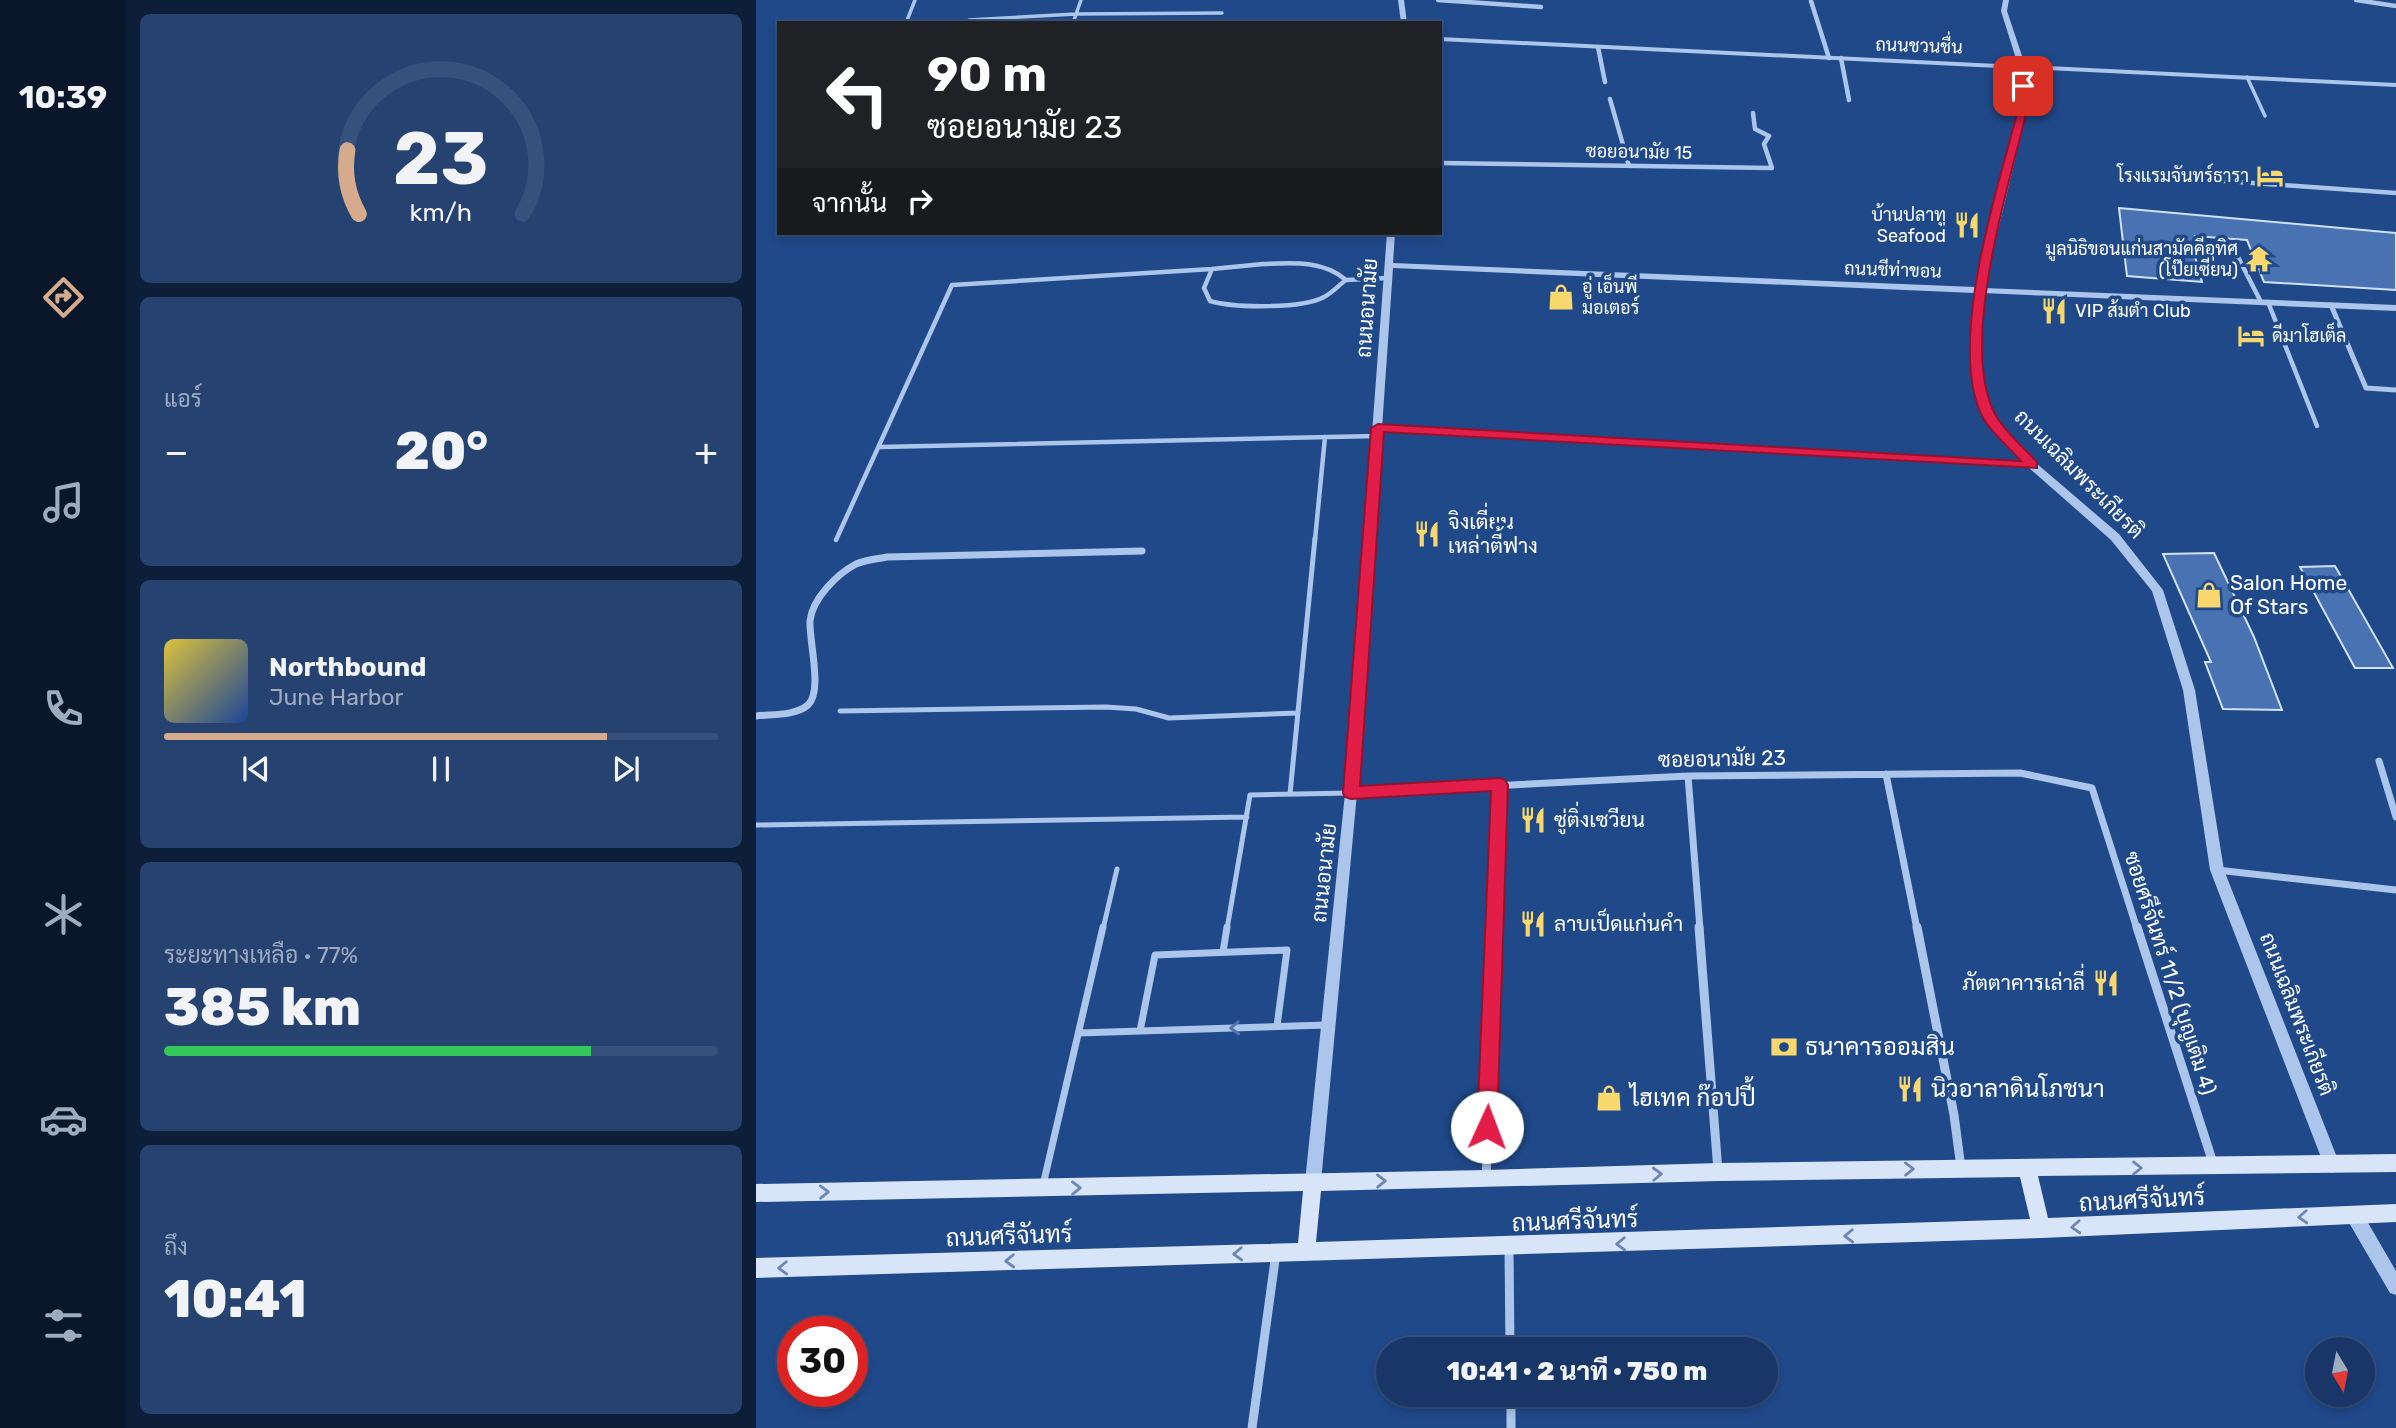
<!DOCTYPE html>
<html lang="th">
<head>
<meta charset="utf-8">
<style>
  :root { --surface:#183768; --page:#254271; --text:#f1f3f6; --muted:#9facc0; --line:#36517c; --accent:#d6ab8b }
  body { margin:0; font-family:Rubik,Sarabun,sans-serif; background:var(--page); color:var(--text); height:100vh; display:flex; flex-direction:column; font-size:26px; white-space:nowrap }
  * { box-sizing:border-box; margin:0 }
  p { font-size:23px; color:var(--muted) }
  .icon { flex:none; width:38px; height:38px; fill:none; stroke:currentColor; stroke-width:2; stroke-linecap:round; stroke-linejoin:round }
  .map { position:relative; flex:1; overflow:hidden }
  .panel { display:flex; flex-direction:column; gap:14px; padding:14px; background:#0d1e39; width:630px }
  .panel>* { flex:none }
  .top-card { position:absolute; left:21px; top:21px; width:665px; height:214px; border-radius:0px; box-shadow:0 4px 10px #0003,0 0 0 2px var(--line); background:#202124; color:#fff; overflow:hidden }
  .needle { width:46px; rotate:170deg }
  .buttons { position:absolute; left:1549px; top:1337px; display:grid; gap:14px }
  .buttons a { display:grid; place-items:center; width:70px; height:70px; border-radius:50%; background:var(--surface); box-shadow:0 4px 10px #0003,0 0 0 2px var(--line); font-size:35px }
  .speed { position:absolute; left:21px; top:1316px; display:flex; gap:14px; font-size:35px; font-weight:700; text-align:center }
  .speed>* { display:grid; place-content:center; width:91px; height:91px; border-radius:50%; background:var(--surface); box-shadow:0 4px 10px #0003,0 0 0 2px var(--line); line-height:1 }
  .speed .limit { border:10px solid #d22; background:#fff; color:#111 }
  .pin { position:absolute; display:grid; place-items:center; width:60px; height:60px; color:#fff; margin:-30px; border-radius:14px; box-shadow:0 4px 10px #0006 }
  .me { position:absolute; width:77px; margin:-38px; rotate:2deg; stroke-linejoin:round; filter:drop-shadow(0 0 5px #0008) }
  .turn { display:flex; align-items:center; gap:24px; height:147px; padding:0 35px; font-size:32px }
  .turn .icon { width:91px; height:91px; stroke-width:2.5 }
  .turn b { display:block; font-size:49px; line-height:60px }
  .then { display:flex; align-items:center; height:66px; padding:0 35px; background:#0003; gap:14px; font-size:26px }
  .big { font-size:52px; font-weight:800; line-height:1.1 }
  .panel .tile { flex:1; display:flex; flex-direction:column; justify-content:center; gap:10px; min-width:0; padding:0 24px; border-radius:10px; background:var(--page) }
  .panel .dial { align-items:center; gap:0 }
  .dial svg { height:182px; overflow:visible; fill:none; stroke:var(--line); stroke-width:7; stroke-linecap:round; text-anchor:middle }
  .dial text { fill:var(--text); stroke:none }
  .song { display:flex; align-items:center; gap:21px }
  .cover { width:84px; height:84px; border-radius:10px; background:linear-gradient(135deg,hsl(50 70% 55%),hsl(220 70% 35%)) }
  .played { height:7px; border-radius:4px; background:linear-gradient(90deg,var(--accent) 80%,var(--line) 80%) }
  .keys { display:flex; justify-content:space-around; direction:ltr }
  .heat { display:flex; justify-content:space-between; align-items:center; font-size:38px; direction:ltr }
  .charge { height:10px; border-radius:5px; background:linear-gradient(90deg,#34c759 77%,var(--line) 0) }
  .trip { position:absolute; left:620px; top:1337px; width:402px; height:70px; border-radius:35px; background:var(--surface); box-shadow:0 4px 10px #0003,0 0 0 2px var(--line); font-weight:800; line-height:70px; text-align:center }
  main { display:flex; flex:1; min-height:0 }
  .dock { display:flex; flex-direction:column; width:126px; justify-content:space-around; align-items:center; background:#0a162a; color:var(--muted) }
  .dock .icon { width:49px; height:49px }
  .dock .selected { color:var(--accent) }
  .dock b { font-size:32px; color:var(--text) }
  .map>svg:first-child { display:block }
</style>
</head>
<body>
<main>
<nav class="dock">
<b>10:39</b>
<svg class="icon selected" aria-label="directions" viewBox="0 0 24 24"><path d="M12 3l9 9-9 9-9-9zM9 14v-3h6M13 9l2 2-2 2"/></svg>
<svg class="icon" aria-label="music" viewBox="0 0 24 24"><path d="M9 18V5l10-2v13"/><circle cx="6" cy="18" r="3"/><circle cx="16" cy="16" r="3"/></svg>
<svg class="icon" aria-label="phone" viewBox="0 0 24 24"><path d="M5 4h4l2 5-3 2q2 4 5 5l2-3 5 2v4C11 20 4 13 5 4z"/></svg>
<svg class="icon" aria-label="climate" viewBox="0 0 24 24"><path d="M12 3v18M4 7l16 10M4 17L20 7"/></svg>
<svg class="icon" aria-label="car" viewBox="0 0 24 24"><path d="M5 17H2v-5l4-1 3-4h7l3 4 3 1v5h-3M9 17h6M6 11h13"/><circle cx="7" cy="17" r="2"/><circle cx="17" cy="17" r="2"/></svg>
<svg class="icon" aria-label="filters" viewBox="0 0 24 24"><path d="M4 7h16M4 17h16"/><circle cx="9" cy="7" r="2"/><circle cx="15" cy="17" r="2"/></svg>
</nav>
<section class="panel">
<div class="tile dial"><svg viewBox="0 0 100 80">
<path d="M14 69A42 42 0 1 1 86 69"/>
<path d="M14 69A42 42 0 0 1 9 41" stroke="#d6ab8b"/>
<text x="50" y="56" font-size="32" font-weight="700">23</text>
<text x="50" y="72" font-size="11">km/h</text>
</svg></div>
<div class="tile"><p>แอร์</p>
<div class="heat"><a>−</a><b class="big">20°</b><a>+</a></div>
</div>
<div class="tile">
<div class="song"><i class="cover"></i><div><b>Northbound</b><p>June Harbor</p></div></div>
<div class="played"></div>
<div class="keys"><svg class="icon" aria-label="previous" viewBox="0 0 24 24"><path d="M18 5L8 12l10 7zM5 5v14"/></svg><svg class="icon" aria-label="pause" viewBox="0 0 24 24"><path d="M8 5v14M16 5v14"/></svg><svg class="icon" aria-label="next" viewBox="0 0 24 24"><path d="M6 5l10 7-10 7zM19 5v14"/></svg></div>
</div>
<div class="tile"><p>ระยะทางเหลือ · 77%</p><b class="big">385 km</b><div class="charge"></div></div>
<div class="tile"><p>ถึง</p><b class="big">10:41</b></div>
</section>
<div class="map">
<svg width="1640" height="1428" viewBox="0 0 1640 1428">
  <rect width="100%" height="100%" fill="#20498a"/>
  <!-- building -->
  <path fill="#4972b2" stroke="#d1e1f8" stroke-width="2" d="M1363,208l277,25v57l-132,-8 -17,-42 -52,-4 3,9h-6l10,37 -75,-6z
    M1458,553l40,84 28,73 -59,-1 -18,-47h6l-48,-108z
    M1579,566l58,102h-38l-55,-101z"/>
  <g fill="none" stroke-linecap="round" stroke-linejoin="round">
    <!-- service-far3 -->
    <path stroke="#acc5eb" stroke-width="3.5" d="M213,20l107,-6 146,-1
      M150,23l9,-23
      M317,23l8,-23
      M1491,77l18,39"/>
    <!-- service-far2 -->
    <path stroke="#acc5eb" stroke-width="4.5" d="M1482,257l23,45
      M507,264c29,-1 60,-4 83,16 -7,5 -14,13 -22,17 -22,12 -90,11 -114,4l-6,-13 8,-19z
      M590,280l42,-2
      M1512,302l49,124
      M124,447l497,-11
      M80,540l116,-255 260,-16
      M559,540l10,-103"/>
    <!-- service-far1 -->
    <path stroke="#acc5eb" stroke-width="5" d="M84,711l266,-4 30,2 33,9 129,-5
      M534,794l25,-256
      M0,825l491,-8
      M347,929l14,-60
      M471,929l23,-134 101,-2"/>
    <!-- service -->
    <path stroke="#acc5eb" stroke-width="7" d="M467,952l4,-25
      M384,1031l15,-76 132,-5 -10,76
      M323,1033l248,-8
      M287,1185l60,-258"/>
    <!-- minor-far3 -->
    <path stroke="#acc5eb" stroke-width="4.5" d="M682,0l103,7
      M1600,0l40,6
      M1055,1l18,57
      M842,47l7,35
      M1085,58l8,42
      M854,99l19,67
      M684,163l332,5 -8,-24 5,-8 -14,-7 -2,-16
      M1440,179l200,14"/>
    <!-- minor-far2 -->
    <path stroke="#acc5eb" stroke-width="5" d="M1575,305l35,83 30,2
      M622,428l654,37"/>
    <!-- minor-far1 -->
    <path stroke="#acc5eb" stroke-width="7" d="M0,716c16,-2 39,0 52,-11 15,-14 1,-63 2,-84 2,-22 27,-47 46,-57 9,-4 21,-5 31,-7l255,-6
      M1623,761l17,56
      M1130,774l31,155
      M932,776l12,153
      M595,793l337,-17 332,-3 72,15 45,141
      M1461,870l179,20
      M739,929l5,-144"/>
    <!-- minor -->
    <path stroke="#acc5eb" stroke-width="9" d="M943,927l19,244
      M1161,927l37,188 7,53
      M1381,927l76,236
      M730,1179l9,-252
      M753,1248l1,101
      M755,1395v33
      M496,1428l24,-175"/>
    <!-- tertiary -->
    <path fill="#acc5eb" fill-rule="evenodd" d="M642,0h6l3,23h-6z
      M1247,0h6l-2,11 18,54 371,18v4l-370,-18 2,37 -44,182 412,17v6l-413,-18 -3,76 14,46 42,48 83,71 44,56 32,100 29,180 116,295 -2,5 -6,3 -6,-3 -2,-5 -114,-295 -27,-180 -31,-99 -41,-51 -83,-73 -44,-51 -14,-47 4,-76 -581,-25 -36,525 -36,389 -2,5 -6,3 -6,-3 -2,-5 40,-389 42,-560h8l-2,30 582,24 45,-181 -1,-37 -579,-28v-4l578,28 -17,-54z
      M1598,1207l6,2 36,62v24l-6,-2 -42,-72 -2,-6 2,-6z"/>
    <!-- secondary -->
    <path fill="#d8e4f8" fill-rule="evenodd" d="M1640,1154v18l-358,4 10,42 348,-14v18l-354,16 -1286,40v-20l542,-15 5,-52 -547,11v-18l730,-14 233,-7zM1264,1177l10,42 -714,23 5,-51 398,-10z"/>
  </g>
  <!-- one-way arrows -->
  <defs><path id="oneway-chevron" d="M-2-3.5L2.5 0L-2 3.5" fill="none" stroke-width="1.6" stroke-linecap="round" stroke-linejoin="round" transform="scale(1.75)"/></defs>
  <use stroke="#5174ac" href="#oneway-chevron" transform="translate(479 1028) rotate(178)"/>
  <g stroke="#6a87b6">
    <use href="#oneway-chevron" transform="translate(1381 1168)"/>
    <use href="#oneway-chevron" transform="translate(1153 1169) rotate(-1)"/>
    <use href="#oneway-chevron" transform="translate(901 1174) rotate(-2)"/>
    <use href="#oneway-chevron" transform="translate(625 1181) rotate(-1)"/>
    <use href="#oneway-chevron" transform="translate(320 1188) rotate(-1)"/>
    <use href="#oneway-chevron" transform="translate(68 1192) rotate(-1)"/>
    <use href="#oneway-chevron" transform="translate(1547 1217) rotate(177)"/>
    <use href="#oneway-chevron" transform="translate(1320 1227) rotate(177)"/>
    <use href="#oneway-chevron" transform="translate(1093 1236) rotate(178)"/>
    <use href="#oneway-chevron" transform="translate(865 1244) rotate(178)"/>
    <use href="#oneway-chevron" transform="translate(482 1254) rotate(178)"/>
    <use href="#oneway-chevron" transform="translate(254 1261) rotate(178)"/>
    <use href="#oneway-chevron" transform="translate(27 1268) rotate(178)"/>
  </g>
  <!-- route -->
  <path fill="#e11d48" stroke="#92132f" stroke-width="2" d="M1267,83l4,3 1,20c-18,77 -70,237 -33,308 9,17 29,34 42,48v6l-653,-36 -24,354 140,-8 5,2 3,5 -11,342 -3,6 -7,3 -7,-3 -3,-6 14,-336 -140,8 -6,-2 -2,-4 28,-365 7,-4 643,37c-12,-14 -31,-29 -39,-45 -36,-74 17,-231 37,-310l-1,-20z"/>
  <!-- icons -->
  <defs>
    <g id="hotel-bare" transform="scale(2.1)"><path d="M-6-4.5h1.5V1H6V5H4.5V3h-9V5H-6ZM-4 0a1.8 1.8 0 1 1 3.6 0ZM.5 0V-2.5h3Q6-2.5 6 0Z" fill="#f8d76d" stroke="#20498a" stroke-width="2.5" paint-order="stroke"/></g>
    <g id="restaurant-bare" transform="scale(2.1)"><path d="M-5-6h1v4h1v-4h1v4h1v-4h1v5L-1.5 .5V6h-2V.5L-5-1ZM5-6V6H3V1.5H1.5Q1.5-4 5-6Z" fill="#f8d76d" stroke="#20498a" stroke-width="2.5" paint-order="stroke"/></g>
    <g id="temple-bare" transform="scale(2.1)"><path d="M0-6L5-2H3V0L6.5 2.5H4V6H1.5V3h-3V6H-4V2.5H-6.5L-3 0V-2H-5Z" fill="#f8d76d" stroke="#20498a" stroke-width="2.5" paint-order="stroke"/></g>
    <g id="shop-bare" transform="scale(2.1)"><path d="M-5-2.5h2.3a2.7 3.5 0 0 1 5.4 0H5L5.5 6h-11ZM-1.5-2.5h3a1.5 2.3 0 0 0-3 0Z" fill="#f8d76d" stroke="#20498a" stroke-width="2.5" paint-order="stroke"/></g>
    <g id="bank-bare" transform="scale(2.1)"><path d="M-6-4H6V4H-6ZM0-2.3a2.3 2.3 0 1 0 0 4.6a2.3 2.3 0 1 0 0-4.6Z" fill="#f8d76d" stroke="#20498a" stroke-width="2.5" paint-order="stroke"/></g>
  </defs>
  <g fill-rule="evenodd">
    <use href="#hotel-bare" x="1514" y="176"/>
    <use href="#restaurant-bare" x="1211" y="225"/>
    <use href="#temple-bare" x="1503" y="259"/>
    <use href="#shop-bare" x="805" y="297"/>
    <use href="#restaurant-bare" x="1298" y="311"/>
    <use href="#hotel-bare" x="1495" y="336"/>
    <use href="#restaurant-bare" x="671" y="534"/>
    <use href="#shop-bare" x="1453" y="595"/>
    <use href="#restaurant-bare" x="777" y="820"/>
    <use href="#restaurant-bare" x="777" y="924"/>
    <use href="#restaurant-bare" x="1350" y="983"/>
    <use href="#bank-bare" x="1028" y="1047"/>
    <use href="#restaurant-bare" x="1154" y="1089"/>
    <use href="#shop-bare" x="853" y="1098"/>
  </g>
  <g text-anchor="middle" stroke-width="7" stroke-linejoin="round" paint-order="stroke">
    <!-- far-street labels -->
    <g font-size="18" fill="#fff" stroke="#20498a">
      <text transform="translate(1163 46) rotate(2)" y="6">ถนนชวนชื่น</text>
      <text transform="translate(883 152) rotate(1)" y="6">ซอยอนามัย 15</text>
      <text transform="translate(1137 270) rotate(2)" y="6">ถนนชีท่าขอน</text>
    </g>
    <!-- far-poi labels -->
    <g font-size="18" fill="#fff" stroke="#20498a" text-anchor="end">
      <text x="1493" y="182">โรงแรมจันทร์ธารา</text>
      <text x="1190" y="221">บ้านปลาทู<tspan x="1190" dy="21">Seafood</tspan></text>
      <text x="1482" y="255">มูลนิธิขอนแก่นสามัคคีอุทิศ<tspan x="1482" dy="21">(โป๊ยเซียน)</tspan></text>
      <text x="826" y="293" text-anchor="start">อู่ เอ็นพี<tspan x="826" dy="21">มอเตอร์</tspan></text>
      <text x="1319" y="317" text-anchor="start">VIP ส้มตำ Club</text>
      <text x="1516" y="342" text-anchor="start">ดีมาโฮเต็ล</text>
    </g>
    <!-- street labels -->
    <g font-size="21" fill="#fff" stroke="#20498a">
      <text transform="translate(611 308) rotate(-86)" y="7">ถนนอนามัย</text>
      <text transform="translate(1323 474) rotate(45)" y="7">ถนนเฉลิมพระเกียรติ</text>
      <text transform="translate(966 759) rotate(-1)" y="7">ซอยอนามัย 23</text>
      <text transform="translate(568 873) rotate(-84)" y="7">ถนนอนามัย</text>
      <text transform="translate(1414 973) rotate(72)" y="7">ซอยศรีจันทร์ 11/2 (บุญเติม 4)</text>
      <text transform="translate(1541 1014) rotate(69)" y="7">ถนนเฉลิมพระเกียรติ</text>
    </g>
    <!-- poi labels -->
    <g font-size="21" fill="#fff" stroke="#20498a" text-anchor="start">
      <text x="692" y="529">จิงเตี่ยน<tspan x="692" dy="24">เหล่าตี้ฟาง</tspan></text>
      <text x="1474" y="590">Salon Home<tspan x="1474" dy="24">Of Stars</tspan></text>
      <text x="798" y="827">ซู่ติ่งเซวียน</text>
      <text x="798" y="931">ลาบเป็ดแก่นคำ</text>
      <text x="1329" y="990" text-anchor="end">ภัตตาคารเล่าลี่</text>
    </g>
    <!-- near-poi labels -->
    <g font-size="24" fill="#fff" stroke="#20498a" text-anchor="start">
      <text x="1049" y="1055">ธนาคารออมสิน</text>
      <text x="1175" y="1097">นิวอาลาดินโภชนา</text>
      <text x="874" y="1106">ไฮเทค ก๊อปปี้</text>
    </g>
    <!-- near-street labels -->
    <g font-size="24" fill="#fff" stroke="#20498a">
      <text transform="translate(1386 1200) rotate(-3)" y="8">ถนนศรีจันทร์</text>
      <text transform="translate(819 1221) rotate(-2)" y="8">ถนนศรีจันทร์</text>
      <text transform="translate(253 1236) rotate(-2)" y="8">ถนนศรีจันทร์</text>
    </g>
  </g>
</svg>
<div class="buttons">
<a><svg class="needle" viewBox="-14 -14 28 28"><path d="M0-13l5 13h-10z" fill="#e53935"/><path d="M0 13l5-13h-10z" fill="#9facc0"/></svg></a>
</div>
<div class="speed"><div class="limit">30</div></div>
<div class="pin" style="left:1267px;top:86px;background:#d93025"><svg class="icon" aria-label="arrive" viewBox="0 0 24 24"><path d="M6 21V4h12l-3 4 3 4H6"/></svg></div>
<svg class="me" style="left:731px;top:1127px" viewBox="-20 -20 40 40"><circle r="19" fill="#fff"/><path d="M0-13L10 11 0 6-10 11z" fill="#e11d48"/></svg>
<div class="trip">10:41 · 2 นาที · 750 m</div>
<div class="top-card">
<div class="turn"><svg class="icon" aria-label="left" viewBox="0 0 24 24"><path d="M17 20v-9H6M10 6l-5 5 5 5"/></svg><div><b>90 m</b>ซอยอนามัย 23</div></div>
<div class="then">จากนั้น<svg class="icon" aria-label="right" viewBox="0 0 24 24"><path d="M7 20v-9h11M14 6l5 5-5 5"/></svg></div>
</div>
</div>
</main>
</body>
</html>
